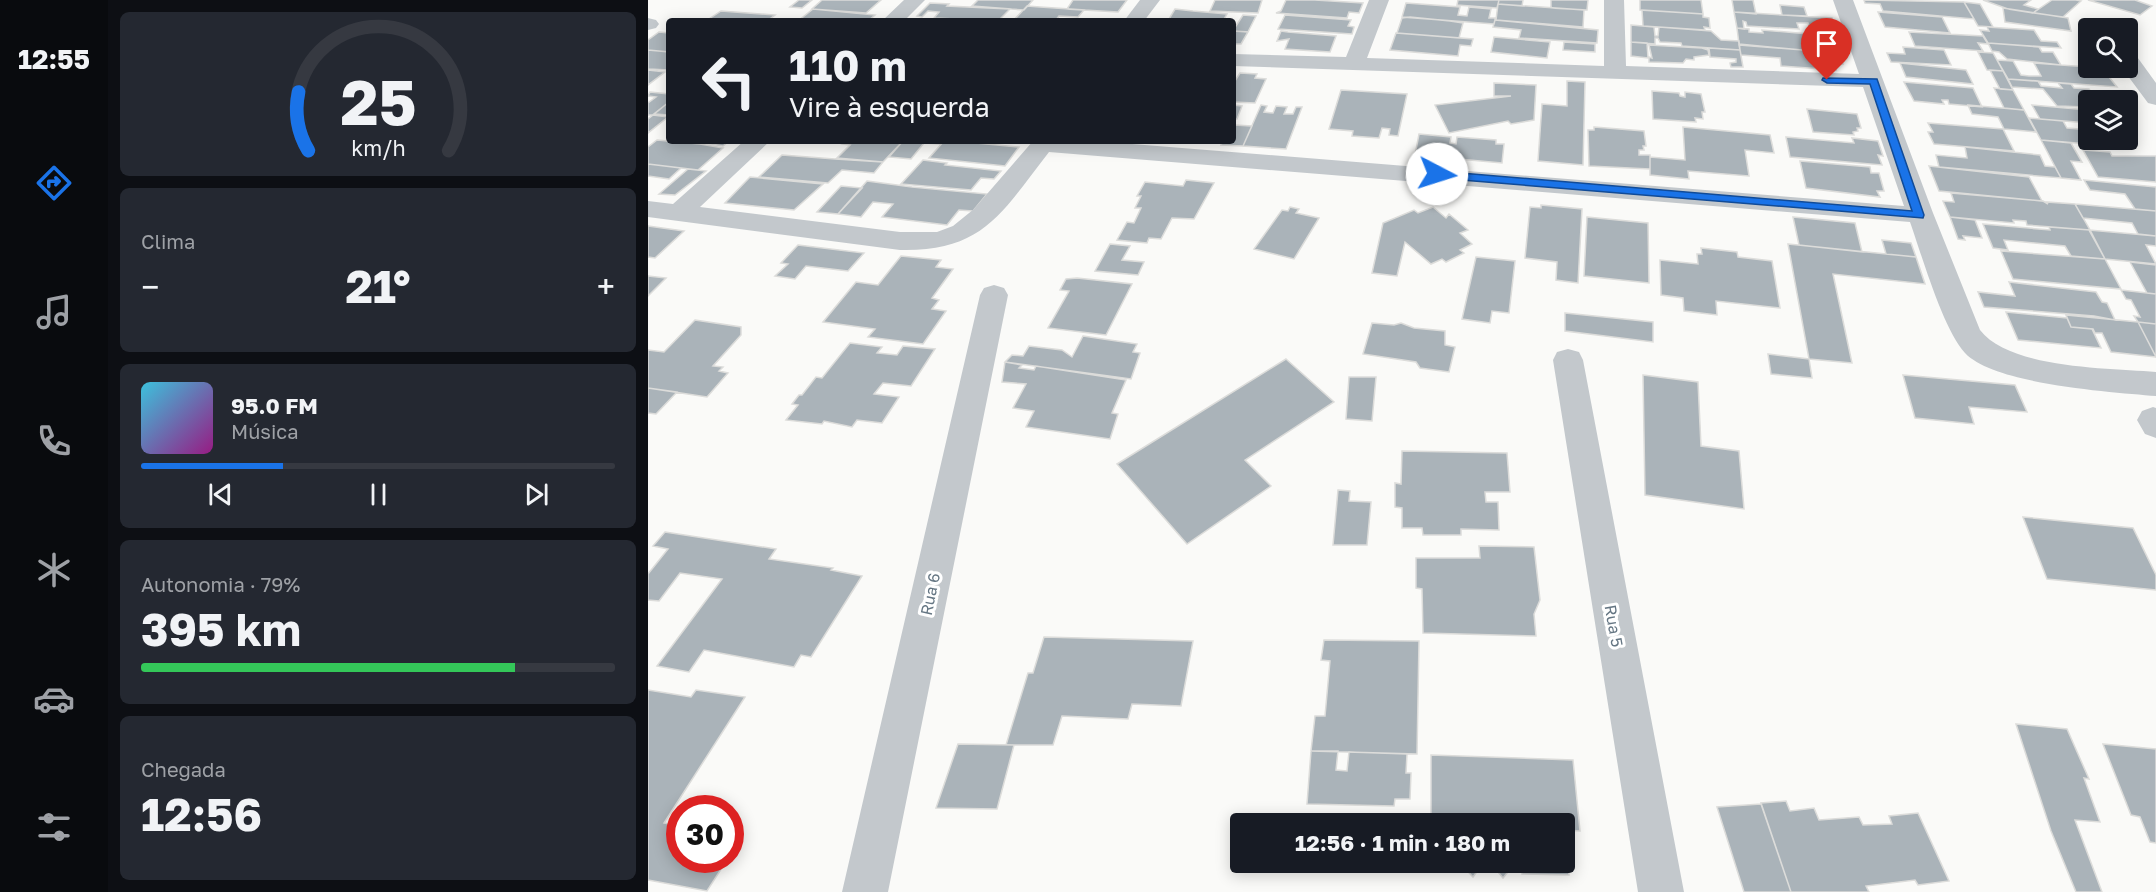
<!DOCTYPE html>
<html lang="pt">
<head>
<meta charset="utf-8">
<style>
  :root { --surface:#171b24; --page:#242831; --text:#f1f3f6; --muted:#9ea1a6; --line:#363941; --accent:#1a73e8 }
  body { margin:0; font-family:"Golos Text",sans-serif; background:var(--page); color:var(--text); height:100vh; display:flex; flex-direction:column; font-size:22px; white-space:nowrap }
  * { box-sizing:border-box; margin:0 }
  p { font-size:20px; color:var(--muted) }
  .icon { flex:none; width:33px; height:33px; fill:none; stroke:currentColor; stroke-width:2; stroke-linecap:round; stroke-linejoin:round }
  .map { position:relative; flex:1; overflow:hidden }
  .side { display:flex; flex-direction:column; gap:12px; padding:12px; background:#0d0f14; width:540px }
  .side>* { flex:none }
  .guide { position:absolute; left:18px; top:18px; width:570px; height:126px; border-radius:6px; box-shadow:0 3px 15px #0003; background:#171b24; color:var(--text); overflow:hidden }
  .controls { position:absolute; left:1430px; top:18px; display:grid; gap:12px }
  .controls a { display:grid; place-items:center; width:60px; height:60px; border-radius:6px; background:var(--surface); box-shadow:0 3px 15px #0003; font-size:30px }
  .speed { position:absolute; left:18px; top:795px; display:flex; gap:12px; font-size:30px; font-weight:700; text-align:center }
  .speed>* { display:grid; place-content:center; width:78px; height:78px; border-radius:50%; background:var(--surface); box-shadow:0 3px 15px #0003; line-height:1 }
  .speed .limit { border:9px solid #d22; background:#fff; color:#111 }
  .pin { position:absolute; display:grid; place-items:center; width:51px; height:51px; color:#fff; margin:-62px -26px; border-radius:50% 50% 50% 0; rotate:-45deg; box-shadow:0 0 6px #0007 }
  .pin .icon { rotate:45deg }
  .me { position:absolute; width:66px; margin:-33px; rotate:95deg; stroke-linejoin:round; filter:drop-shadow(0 0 4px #0008) }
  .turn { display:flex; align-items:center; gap:21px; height:126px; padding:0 24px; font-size:27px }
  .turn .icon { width:78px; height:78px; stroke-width:2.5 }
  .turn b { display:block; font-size:42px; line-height:51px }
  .big { font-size:45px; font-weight:700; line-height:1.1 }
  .side .tile { flex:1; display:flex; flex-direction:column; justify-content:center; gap:9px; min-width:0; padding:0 21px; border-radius:9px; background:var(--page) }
  .side .dial { align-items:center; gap:0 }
  .dial svg { height:156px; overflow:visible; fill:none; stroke:var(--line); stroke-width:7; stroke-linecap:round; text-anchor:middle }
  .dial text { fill:var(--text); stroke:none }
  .song { display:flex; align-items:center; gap:18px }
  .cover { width:72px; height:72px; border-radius:9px; background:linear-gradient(135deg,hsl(190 70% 55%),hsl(310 70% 35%)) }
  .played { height:6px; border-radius:3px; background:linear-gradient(90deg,var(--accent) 30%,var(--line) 30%) }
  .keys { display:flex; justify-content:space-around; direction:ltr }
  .heat { display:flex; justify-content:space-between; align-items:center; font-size:33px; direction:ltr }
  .charge { height:9px; border-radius:4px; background:linear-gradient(90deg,#34c759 79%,var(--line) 0) }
  .trip { position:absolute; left:582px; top:813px; width:345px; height:60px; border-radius:6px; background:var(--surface); box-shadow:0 3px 15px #0003; font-weight:700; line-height:60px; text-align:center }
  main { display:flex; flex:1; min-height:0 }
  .tabs { display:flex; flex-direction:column; width:108px; justify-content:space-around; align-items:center; background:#090b0e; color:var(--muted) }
  .tabs .icon { width:42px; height:42px }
  .tabs .current { color:var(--accent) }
  .tabs b { font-size:27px; color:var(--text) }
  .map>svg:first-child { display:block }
</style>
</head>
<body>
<main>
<nav class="tabs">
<b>12:55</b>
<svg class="icon current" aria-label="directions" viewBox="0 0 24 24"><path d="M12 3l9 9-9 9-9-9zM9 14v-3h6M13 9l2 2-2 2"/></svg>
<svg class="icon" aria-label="music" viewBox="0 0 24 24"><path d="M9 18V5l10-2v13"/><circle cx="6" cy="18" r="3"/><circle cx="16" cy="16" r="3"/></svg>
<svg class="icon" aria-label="phone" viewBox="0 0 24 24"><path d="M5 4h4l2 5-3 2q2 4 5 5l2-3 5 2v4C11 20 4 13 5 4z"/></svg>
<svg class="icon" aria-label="climate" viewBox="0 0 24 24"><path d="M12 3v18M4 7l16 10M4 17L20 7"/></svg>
<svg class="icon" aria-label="car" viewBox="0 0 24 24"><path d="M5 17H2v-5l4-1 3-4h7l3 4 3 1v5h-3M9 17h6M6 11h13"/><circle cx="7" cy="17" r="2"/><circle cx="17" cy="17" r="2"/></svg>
<svg class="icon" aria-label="filters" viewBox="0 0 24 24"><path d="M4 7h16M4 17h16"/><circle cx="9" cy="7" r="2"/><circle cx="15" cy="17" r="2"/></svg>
</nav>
<section class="side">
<div class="tile dial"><svg viewBox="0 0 100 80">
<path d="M14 69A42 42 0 1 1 86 69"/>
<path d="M14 69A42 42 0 0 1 9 39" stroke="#1a73e8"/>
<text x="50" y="56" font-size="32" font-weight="700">25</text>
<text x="50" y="72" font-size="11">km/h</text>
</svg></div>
<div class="tile"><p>Clima</p>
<div class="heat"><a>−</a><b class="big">21°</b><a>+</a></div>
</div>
<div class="tile">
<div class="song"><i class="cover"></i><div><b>95.0 FM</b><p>Música</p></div></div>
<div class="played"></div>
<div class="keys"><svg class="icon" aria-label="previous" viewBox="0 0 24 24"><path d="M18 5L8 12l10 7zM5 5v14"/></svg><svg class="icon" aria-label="pause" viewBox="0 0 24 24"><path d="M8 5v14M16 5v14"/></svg><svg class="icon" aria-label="next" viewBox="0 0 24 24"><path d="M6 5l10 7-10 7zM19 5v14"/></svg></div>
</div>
<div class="tile"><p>Autonomia · 79%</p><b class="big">395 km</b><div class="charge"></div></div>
<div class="tile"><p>Chegada</p><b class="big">12:56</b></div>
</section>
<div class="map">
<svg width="1508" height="892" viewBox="0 0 1508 892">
  <rect width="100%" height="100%" fill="#fafaf8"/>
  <!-- building -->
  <path fill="#aab3b9" stroke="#dcdcda" stroke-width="1.5" d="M151,0h13l-10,8 -12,-1z
    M174,0h59l-15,13 -54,-4z
    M385,0l-9,10 -52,-4 6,-6z
    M425,0h54l-9,12 -51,-3z
    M567,0h47l-4,13 -48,-2z
    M638,0h29l48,3 -4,10 -10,-1 -2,6 -71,-5 5,-2z
    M810,0h41l-2,8 -40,-3z
    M851,0h24l-1,6 -24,-2z
    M903,0h37l-1,10 -36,-2z
    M992,0h61l2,14 -63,-4z
    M1084,0h21l3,14 -22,-2z
    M1216,0l100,2 10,17 -91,-8 -3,-7 -15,-1z
    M1335,0h48l-7,5 14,4 -5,4 -25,-4z
    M1404,0h24l5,1 -18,16 -30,-4z
    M1440,0h47l17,6 -12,9z
    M1316,2l16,2 13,23 -15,-1z
    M282,3l19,1 -2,2 63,3 -12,12 -64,-3 5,-6 -11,-1 -6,6 -5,-1z
    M758,3l54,4 -2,8 9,1 2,-9 22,2 -2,9h6v2l-1,4 -92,-7z
    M850,4l86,6 -1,17 -87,-7z
    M1132,5l24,2 3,9 -25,-1z
    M379,6l13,1 44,3 -6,7 -19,-1 -4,5h-42z
    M1355,8l65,10 3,13 -66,-9z
    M165,9l62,6 -7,6h-70z
    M527,9l18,2 34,3 -4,7 -54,-2z
    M994,10l61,4v3l6,1 1,10 -6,-1 1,3 -62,-4z
    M73,11l54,4 -8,6h-61z
    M1086,12l98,6 3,13 -25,-2 -2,-6h-11l2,6 -52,-3 -1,-4 -3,-1 1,8 -7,-1z
    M1230,12l64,5 8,16 -65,-6z
    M595,15l13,1 -8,16 -15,-1v-5h3z
    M637,15l66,5 -3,6 6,1 -2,7 -74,-5z
    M762,17l40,4 13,2 -4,15 -62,-5 5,-15z
    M847,20l103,10 -1,13 -78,-5 2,-8 -28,-3z
    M983,25l23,2 1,9h3l1,-9 52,4 10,9 18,1 1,9 -58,-4 -1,-3 -21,-1 -2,-4h-3v6l-24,-2z
    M1339,27l47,3 7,11 16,1 4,6 -73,-5 -8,-13 9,1z
    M1089,28l12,1v3l14,1 -1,-3 47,4 4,17 -74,-7z
    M586,31l14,1 -7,12h-8z
    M633,31l7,1 48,4 -6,16 -45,-3 4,-10 -12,2z
    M11,32l10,1v19l-21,-2v-10z
    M1261,32l74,4 5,8 -10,-1 5,8 -68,-5z
    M748,33h1l76,6 -2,7 -11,-1 -2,11 -68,-6z
    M846,37l56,5 -3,16 -56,-6z
    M916,42l31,2v8l-32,-2z
    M983,42l16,1 1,15 -17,-2z
    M1340,43l51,4 3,5h11l8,13 -54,-6 -8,-7 -7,-1z
    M1001,45l53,3 6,2 1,5 -15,2v3l-8,-1 -3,4 -34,-1v-5l3,1z
    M1091,45l101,8 3,11h-9l2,6 -55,-4 -1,-8 -39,-3z
    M1255,47l41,3 7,15 -60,-3 -4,-9 18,1z
    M1061,48l31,2 3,17h-12l-1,-4 6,-1v-3l-26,-2z
    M0,50l21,2v18l-21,-1z
    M1330,52l15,1 10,18 -16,-1z
    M1349,60l16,1 8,14 8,1h12l-7,-13 68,5 15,19 -109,-8z
    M1252,63l66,7 7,14 -67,-7z
    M0,70l9,1 8,1 -17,13z
    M1342,70l13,1 10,19 -13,-1z
    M592,73l17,1 -2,4 11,1 -11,24 -22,-1v-18z
    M1360,79l30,2 3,5 21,2 -4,-5 13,1 3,4 15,1 5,7 19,1 2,3h-27v7l-31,-1 -14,-17 -31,-2z
    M919,81l18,1 -2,83 -45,-4 4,-57 25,2z
    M1256,82l69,6 9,19 -33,-3 -1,-4h-6l2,4 -30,-3z
    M846,83l42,2 -2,35 -23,4 -3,-3 -59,12 -14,-28 76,-9h-17z
    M1346,88l19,2 11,20 -20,-2z
    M693,90l66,4 -9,42 -9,-1 1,-6 -8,-1 -3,10 -27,-2 1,-5 -24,-2z
    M1004,91l27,2 1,3 5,1v-5l16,2 4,18h-3l1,7 -8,-1 1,4 -43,-3z
    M2,92l19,2v8l-16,13h-5v-12l8,-6 -8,-1z
    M21,102v13l-15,-1z
    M585,105l9,1 -5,13h-4z
    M613,105l6,1 -3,6 9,1 3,-7 11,1 -3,7h9l3,-7h6l-16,42 -43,-3z
    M1320,105l56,5 12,22 -32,-3 -6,-12 -26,-3z
    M1384,105l56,5v13l-48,-4z
    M1159,109l50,5 4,14h-4l1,3 -5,1 1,3 -41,-3z
    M5,115l15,2 -20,16v-14z
    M1381,118l34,3 4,7 12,1 9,15 -47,-4z
    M1280,123l75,6 11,22 -80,-7 -6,-12h5z
    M585,125l19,1 -9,20 -22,-1 2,-4h10z
    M946,127l50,4 2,15h-3l1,4h-5v5h11v14l-61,-3 -1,-36h6z
    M1035,127l87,8 4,18 -29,-3 4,26 -61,-5 1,8 -39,-4v-18l35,3z
    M771,134l32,3 -1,6 6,1 1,-7 39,3v4h8l-2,19 -87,-8z
    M1138,137l68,6 -2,-5 26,3 5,15 -5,-1 4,10 -92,-8z
    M9,140l43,4 23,4 -25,22 -50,-6v-17z
    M1393,140l30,3 11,19 -11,-1 10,19 -20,-2z
    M45,141h36l-6,5z
    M197,141h58l-20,21 -46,-4 13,-13 -8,-1z
    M255,141h41l-3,3 -17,-1 -13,16 -22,-2z
    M296,141h11l64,6 -14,19 -76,-8z
    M1469,141l15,1 4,6 -15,-1z
    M1317,147l75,8 5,11 10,1 6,11 -122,-11 -3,-12 31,3z
    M1435,150l27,2 2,4h44v26l-58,-5z
    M134,155l53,4 48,3 -9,11 -32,-3 -14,13 -69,-6z
    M275,160l24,3 -2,2 56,6 -7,8 -13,-1 -10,12 -70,-6z
    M1152,161l70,6 1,6h8l5,18h-7l3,6 -74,-9z
    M0,164l33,4 -12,11 -21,-3z
    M1281,166l100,11 13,24 -103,-10z
    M40,169l18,2 -31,24 -16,-1z
    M102,177l73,7 -29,26 -69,-7z
    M538,180l28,3 -20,36 -22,-1 -11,21 -12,-1 -2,5 -30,-3 10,-18 7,1 7,-15h-6l6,-12h-4l8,-14 38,4z
    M1436,180l72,7v24l-21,-2 -10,-15 -35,-4z
    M219,181l45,6 75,7 -14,17 -14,-1 -12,15 -65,-8 11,-13 -20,-2 -12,15 -23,-3z
    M193,186l21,2 -24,26 -21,-2z
    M1303,193l92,8 5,3 -2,-2 29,2 15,26 -63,-5 -1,-4 -13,-1 1,3 -64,-6 -7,-16 11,1z
    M1427,204l81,7v25l-18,-2 -6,-11 -49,-5z
    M893,205l41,4 -4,74 -22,-3 1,-18 -32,-4 5,-51 11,1z
    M642,207l9,2 -3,4 23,5 -25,41 -40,-10 28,-39 6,1z
    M785,207l13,11 3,-4 19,16 -8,3 12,11 -12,6 4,3 -18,9 -4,-3 -11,5 -26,-22 -8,34 -25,-3 11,-50 31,-13 4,3z
    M939,217l61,6 1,60 -65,-7z
    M1145,217l62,6 7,29 -63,-7z
    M1302,217l25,3 7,18 -19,-2 2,4 -7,-1z
    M1335,224l67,6 -1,-3 41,3 15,29 -34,-3 -6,-10 -61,-6 4,10 -15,-2z
    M0,226l36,5 -29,27 -7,-1z
    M1441,230l67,6v10l-10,-1 10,19 -51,-5z
    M1234,240l29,3 5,14 -30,-3z
    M462,244l20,2 -8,14 22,2 -6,13 -43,-4z
    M1140,244l128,13 9,27 -92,-10 19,89 -43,-4z
    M150,245l66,8 -16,18 -42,-5 -11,13 -20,-3 13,-12 -7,-1z
    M1053,248l36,4 1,5 34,4 8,47 -64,-7 1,14 -33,-4 -1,-13 -22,-3 -1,-35 38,4 -1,-10h5z
    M1353,251l104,8 16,30 -108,-10z
    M253,256l40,4 -5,7 17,2 -21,29 7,2 -7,9 14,2 -23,33 -55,-7 7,-8 -52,-7 33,-40 22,3z
    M828,257l39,4 -6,52 -17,-2 -2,12 -28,-4z
    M1482,262l26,3v29l-9,-1z
    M0,276l18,2 -18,18z
    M429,278l55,6 -26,51 -58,-7 21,-37 -9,-1 6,-11z
    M1361,282l87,10 6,10 5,1 8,17 -21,-4 -110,-9 -6,-15 37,4z
    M1473,290l35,4v30l-18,-2 -4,-6 6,1 -9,-17 -5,-1z
    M1358,312l61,6 4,9 21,2 9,19 -83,-8z
    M917,313l88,9v20l-88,-11z
    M1418,315l72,7 18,35 -45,-5 -9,-19h-7l-2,-4 -22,-2z
    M47,320l46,7v8l-28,31 10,1 -4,4 9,2 -21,24 -59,-9v-38l16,2z
    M1490,322l18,2v34v-1z
    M724,323l22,2 7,-2 13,5 31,3v14l10,2 -6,25 -29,-4 -4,-6 -53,-8z
    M435,336l54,8 -4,8 7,1 -9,26 -126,-17 7,-7 11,1 6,-10 33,4 10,7z
    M202,343l32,4 -5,6 20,2 6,-9 32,3 -24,37 -28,-3 -9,11 25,3 -17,26 -25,-3 -5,7 -28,-6 -2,3 -36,-4 12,-15 -6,-1 7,-9h3l14,-18 6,1z
    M1120,354l41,5 3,19 -41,-4z
    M638,359l48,43 -89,58 26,26 -84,58 -70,-80z
    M357,362l17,3 -3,3 15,2 2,-4 90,14 -14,33 6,1 -8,25 -84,-12 8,-16 -21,-3 13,-24 -24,-2z
    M995,375l55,7 3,64 38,5 5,58 -99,-14z
    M1255,375l112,10 12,27 -58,-5 5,17 -59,-6z
    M701,377h27l-4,44 -26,-2z
    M0,388l29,4 -21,22 -8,-1z
    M754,451l105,2 3,39h-25l1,10h12l1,28 -38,-1v6h-38l-1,-7h-20v-20l-7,-1v-24l6,1z
    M690,490l12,1 -1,10 22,1 -4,43h-34z
    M1375,517l110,11 23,47v15l-109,-11z
    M17,532l111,17 -7,10 64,9 -2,2 31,6 -51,81 -10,-2 -7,12 -90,-17 -15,22 -32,-6 65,-87 -42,-6 -21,28 -11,-1v-26l20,-25 -15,-3z
    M831,546l55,1 6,53 -6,14 2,22 -113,-3 -1,-44 -6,-1v-30h64z
    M396,637l149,4 -12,65 -49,-2 -4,15 -66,-3 -9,29h-47l22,-72h5z
    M676,640l95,1 -2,113 -106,-3 4,-35h10l5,-55 -9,-1z
    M0,690l43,7 5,-7 49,7 -81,126 16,3v34h47l-20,31 -59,-11z
    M1368,724l51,5 22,50 -5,-1 16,44 -25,-2 27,72h-26l-25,-61z
    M310,744l56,1 -17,64 -61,-1z
    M1455,744l53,5v94l-6,-1 -10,-25 -9,-2z
    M663,751h27l-2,19 11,1 2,-19 58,2 -1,19h5l-1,26h-15l-1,7 -87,-2z
    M783,755l142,5 7,71 -15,-1 4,45 -47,-1v-12h42v-38h-133z
    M1138,801l4,10 24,-3 5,12 40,-3 4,8 29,-1 -3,-8 29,-3 31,68 -31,4 -3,-5 -49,6 3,6h-78l-30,-89z
    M1113,804l30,88h-47l-27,-85z
    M82,834l12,3 -12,17z
    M811,862h25l-11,15z
    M842,862h26l-13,16z"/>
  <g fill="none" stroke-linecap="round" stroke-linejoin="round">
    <!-- minor -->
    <path fill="#c3c8cc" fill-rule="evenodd" d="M256,0h21l-21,21h-22z
      M492,0h20l-16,21h-20z
      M721,0h20l-22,58 237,8v-66h20l2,66 233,8 -26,-74h20l80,213 47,117c30,39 129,38 176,42v24c-43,-4 -161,-11 -191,-43 -22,-24 -43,-97 -55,-131l-861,-70c-47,60 -65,100 -149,98l-252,-33v-16l25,3 71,-63h26l-70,66 200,25h37l16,-6 21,-17 59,-68h62l809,65 -41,-119 -630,-21v-12l113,3z
      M0,18l8,2 3,4 -3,4 -8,2z
      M1479,53l8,1 21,29v22l-8,-2 -26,-35h5z
      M346,285l10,3 4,7 -120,597h-46l138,-597 4,-7z
      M920,349l11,3 4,8 101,532h-46l-85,-532 4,-8z
      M1505,407l3,1v30l-11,-4 -8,-14 5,-9z"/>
  </g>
  <!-- route -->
  <path fill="#1a73e8" stroke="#114b97" stroke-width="1.5" d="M1175,78l54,1 47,136 -1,3 -486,-40 -5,-4 5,-3 475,40 -42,-127 -43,-1 -5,-3z"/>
  <g text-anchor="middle" stroke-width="6" stroke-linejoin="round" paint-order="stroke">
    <!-- street labels -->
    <g font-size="16" fill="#657683" stroke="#fff">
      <text transform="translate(282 594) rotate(-78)" y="6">Rua 6</text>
      <text transform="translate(966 626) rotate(80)" y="6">Rua 5</text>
    </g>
  </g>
</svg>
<div class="controls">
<a><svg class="icon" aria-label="search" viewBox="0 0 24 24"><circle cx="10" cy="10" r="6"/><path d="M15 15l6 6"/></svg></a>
<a><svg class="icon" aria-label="layers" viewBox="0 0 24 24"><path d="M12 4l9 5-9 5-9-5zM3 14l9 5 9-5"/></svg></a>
</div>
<div class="speed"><div class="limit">30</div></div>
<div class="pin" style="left:1179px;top:80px;background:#d93025"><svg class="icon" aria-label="arrive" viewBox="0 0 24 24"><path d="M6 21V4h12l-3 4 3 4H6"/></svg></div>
<svg class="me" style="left:789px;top:174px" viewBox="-20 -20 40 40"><circle r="19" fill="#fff"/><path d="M0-13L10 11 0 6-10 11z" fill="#1a73e8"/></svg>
<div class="trip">12:56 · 1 min · 180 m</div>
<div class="guide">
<div class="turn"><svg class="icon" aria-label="left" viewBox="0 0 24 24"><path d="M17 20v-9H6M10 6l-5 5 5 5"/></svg><div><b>110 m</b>Vire à esquerda</div></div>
</div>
</div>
</main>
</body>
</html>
